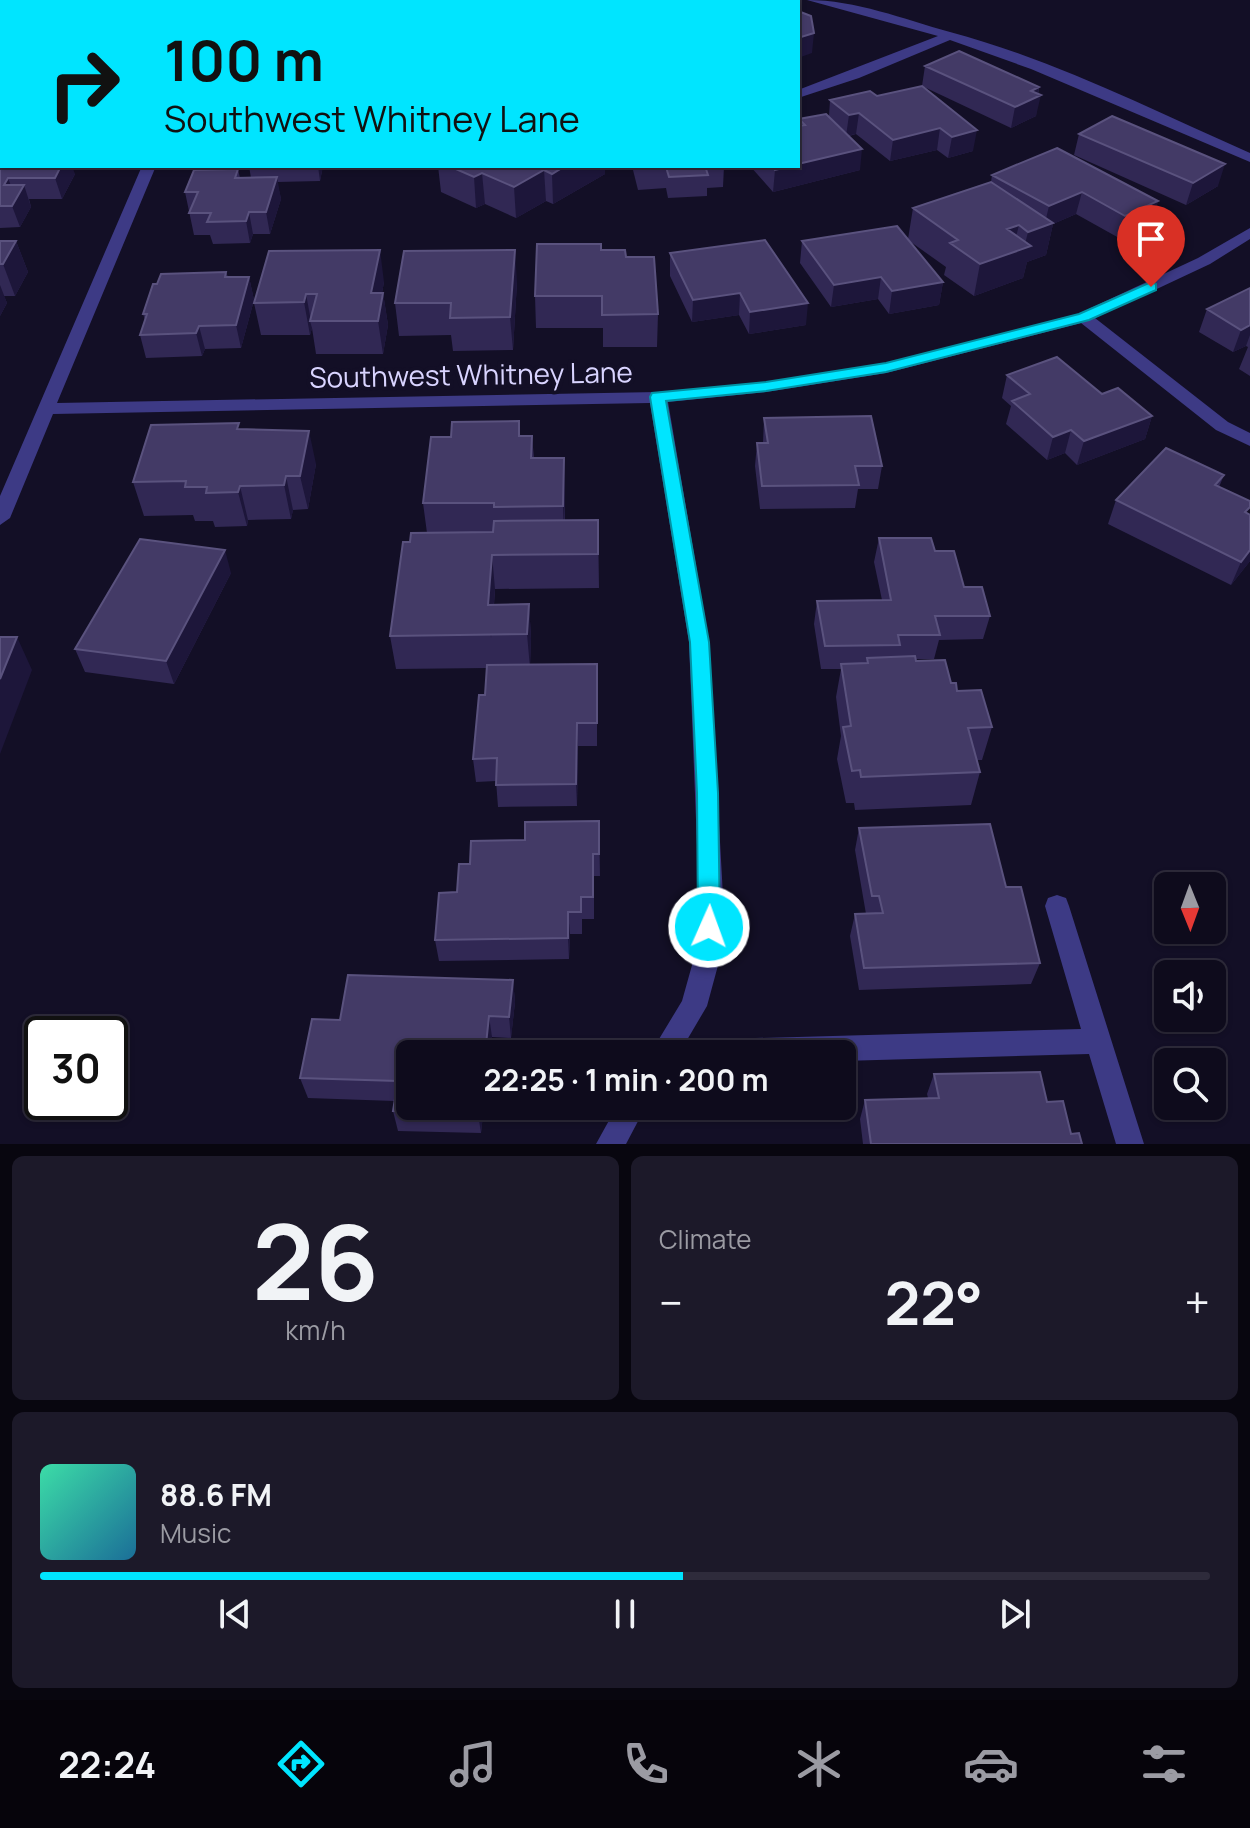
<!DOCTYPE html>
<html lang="en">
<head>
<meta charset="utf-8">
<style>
  :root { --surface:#0e0b1c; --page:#1c1929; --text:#f1f3f6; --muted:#9b9ba3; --line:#2e2b3b; --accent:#00e5ff }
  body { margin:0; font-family:Manrope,sans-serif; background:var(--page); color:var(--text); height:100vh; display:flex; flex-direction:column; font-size:30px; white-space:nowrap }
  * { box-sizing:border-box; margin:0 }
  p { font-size:26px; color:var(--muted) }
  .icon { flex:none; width:44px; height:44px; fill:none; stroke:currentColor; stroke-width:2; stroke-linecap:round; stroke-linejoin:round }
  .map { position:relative; height:1144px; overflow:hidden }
  .side { display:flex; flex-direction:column; gap:12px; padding:12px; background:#08060f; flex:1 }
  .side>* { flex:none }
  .hud { position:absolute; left:0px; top:0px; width:800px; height:168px; box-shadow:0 2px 6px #0004,0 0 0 2px var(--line); background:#00e5ff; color:#111; overflow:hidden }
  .needle { width:52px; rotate:179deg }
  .tools { position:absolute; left:1154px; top:872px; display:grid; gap:16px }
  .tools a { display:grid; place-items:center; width:72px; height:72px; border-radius:12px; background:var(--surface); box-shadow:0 2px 6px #0004,0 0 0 2px var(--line); font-size:40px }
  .speed { position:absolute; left:24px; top:1016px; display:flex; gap:16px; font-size:40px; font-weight:700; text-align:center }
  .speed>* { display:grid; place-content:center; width:104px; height:104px; border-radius:50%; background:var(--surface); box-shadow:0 2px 6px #0004,0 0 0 2px var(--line); line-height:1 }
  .speed .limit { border:4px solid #111; border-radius:12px; background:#fff; color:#111 }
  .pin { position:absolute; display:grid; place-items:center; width:68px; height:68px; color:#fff; margin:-82px -34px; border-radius:50% 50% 50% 0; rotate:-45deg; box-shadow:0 0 8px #0007 }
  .pin .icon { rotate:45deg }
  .me { position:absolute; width:88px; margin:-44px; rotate:2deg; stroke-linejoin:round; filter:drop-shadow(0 0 6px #0008) }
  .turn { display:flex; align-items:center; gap:28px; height:168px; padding:0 32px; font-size:36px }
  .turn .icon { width:104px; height:104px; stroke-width:2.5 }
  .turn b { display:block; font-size:56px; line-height:68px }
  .big { font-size:60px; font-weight:700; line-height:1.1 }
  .side .tile { flex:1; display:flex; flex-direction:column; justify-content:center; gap:12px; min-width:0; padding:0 28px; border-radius:12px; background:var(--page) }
  .side .dial { align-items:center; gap:0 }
  .dial b { font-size:104px; line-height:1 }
  .song { display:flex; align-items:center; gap:24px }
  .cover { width:96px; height:96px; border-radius:12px; background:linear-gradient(135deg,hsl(160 70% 55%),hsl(200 70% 35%)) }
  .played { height:8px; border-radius:4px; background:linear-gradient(90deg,var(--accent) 55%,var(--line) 55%) }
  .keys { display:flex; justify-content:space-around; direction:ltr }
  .heat { display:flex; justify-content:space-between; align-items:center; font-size:44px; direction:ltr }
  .side .tiles { flex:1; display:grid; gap:12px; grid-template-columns:1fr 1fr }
  .tile:last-child { grid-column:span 2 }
  .trip { position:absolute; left:396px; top:1040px; width:460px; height:80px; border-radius:12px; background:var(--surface); box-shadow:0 2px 6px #0004,0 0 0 2px var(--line); font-weight:700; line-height:80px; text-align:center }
  .tab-bar { display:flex; height:128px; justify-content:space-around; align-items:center; background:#06040b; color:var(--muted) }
  .tab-bar .icon { width:56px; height:56px }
  .tab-bar .selected { color:var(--accent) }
  .tab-bar b { font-size:36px; color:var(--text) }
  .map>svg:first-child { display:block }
</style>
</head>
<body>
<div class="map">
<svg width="1250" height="1144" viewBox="0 0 1250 1144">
  <rect width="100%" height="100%" fill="#130f26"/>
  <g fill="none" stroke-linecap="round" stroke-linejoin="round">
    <!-- minor -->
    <path fill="#3d3a85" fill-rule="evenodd" d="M212,0h12l-13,2z
      M807,0c49,0 96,19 143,32 102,27 202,78 300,121v9l-219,-93 -81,-29 -91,38 -61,20v-8l140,-54z
      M142,166h14l-99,237 601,-11 108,-10 120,-19 192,-49 120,-56 52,-30v11l-40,25 -115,54 133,104 22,11v13l-34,-16 -135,-107 -195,50 -120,19 -98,10 41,240 14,254 -3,62 -13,48 -20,34 394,-11 -36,-123 3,-8 9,-3 9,3 3,8 75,238h-28l-27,-90 -247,7v-7h-192l32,-53 12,-43 5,-62 -10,-254 -39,-239 -597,11 -43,104 -10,7v-29z
      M617,1106h29l-20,38h-30z"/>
  </g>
  <!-- wall -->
  <path fill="#312854" d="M61,0h101l-1,2h-101z
    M279,0h73l-1,2h-72z
    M585,0h103v2h-103z
    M925,66l114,21 -3,29 -25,12 -89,-42 51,65 -25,7 -11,-8 -47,11 -34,-27 -7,2 11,34 -87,22 -23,-26h48l1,-47 30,-3 1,-16 47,-4 45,-10z
    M0,107h2v59l73,8 -13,25h-33l2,8 -11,20 -20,1z
    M1079,134l139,52 -32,19 -112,-50z
    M249,166h74l-3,15 -43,1 4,17 -11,35h-17l-3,9 -37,1 -3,-9h-16l-9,-43 53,-23 2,9h11z
    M438,166h127l40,8 -52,30 -7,-3 -30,17 -31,-14 -9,4 -35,-16z
    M632,166h92l-1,21 -16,1v8l-39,2 -2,-10 -28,2z
    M992,175l166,26 -7,22 -32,15 -43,-24 -23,10 -7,31 -19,7 -4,16 -49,18 -30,-21 2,-8 -38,-27 35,42 -4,23 -50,9 -11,-15 -47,8 -31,-44 2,-22 106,-2 5,-31 78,-26z
    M0,241h16l12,31 -13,24h-11l3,7 -7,13z
    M601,250l25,7 32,57 -1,33h-54v-19h-67l-1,-32z
    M269,251l115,31 -2,11h1l5,32 -5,29h-67l-4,-26 -2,7h-49l-7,-32z
    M670,253l136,72 -57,9 -10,-19 -47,7 -22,-46z
    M226,272l2,5h21l5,23 -13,48 -36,1 -3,7 -56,2 -6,-23 5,-15 -2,-6z
    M517,282l-4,68 -60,1 -2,-16 -52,1 -4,-33z
    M1250,288v88l-11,-7 9,-22 -2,-1 -13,6 -34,-20 8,-23z
    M1007,375l95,19 50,22 -7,23 -68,26 -12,-12 -18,7 -41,-36 5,-18 -9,-8z
    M764,418l118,48 -4,23h-20l-3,19 -95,1 -5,-43 2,-23h6z
    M519,421l1,15h12l2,22 31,33v29h33l1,68 -104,1 -1,16 35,-1 2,34 -1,27 67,-1v82h-19l-1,60 -79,1 -2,-26 -20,1 -3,-23 12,-64 2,-27 -91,1 -6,-33 20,-94 17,-9 -4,-30 28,-66z
    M240,429l76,35 -8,45 -15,1 -2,9 -43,1 -1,6 -32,1 -2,-6h-18l-2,-6 -49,1 -11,-34z
    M1224,475l-5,12 31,28v46l-19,24 -123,-61 8,-24z
    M879,538l56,13 29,36 26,29 -7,23 -44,1 -5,19h-19l1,2 35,22 41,44 -10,33h-5l3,12 -9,33 -116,5 -1,-7h-8l-9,-44 4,-23 -5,-39 5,-28h-20l-7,-45 3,-23 65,-1 -8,-38z
    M231,573l-57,111 -89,-12 -10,-23z
    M599,821l1,55h-6v43h-12v15h-12l-1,25 -130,2 -4,-21 35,-76 55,-24z
    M859,828l147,59 34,76 -9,21 -172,6 -9,-54 5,-22h11l-11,-64z
    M513,980l2,22 -4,36 -19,-1 -2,17h-80v52h74l-3,27 -83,-2 -5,-20 1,-10 -86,-3 -8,-20 40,-58z
    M934,1074l113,28 24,32 11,10h-219l-3,-25 5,-19 63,-2 -1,-4z"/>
  <!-- shaded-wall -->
  <path fill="#1d163a" d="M132,0h10l1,2h-12z
    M622,0h29v2h-37z
    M660,0h28v2h-29z
    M814,33l-2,20 -14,5v-20z
    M1039,87l-2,10 4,-2 -5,21 -25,12 4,-21 16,-16z
    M859,113l-3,21 -10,2 3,-21z
    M940,128l-3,22 -47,11 3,-21z
    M977,130l-4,21 -25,7 4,-21z
    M862,149l-2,21 -87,22 2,-22 17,-4h6v-2z
    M1225,164l-7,22 -32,19 7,-22z
    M61,166h11l3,8 -13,25 -7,-21z
    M318,166h5l-3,15z
    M565,166h40v8l-52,30 -1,-30z
    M544,170l2,31 -30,17 -2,-31z
    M482,173l3,31 -9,4 -2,-31z
    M277,177l4,22 -11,35 -4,-22z
    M8,178l8,21 8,-14 7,22 -11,20 -16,-42z
    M1082,192l-6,22 -23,10 -7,31 -19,7 -4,16 -49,18 6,-32 27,-35 12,-4 -7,28 12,-5 4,-16 16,-5 5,-21z
    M1158,201l-7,22 -32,15 6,-22z
    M249,212l4,22 -3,9 -4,-22z
    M16,241l12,31 -13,24 -12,-32z
    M380,250l4,32 -7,39 -6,-28z
    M515,250l2,32 -4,68 -3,-33z
    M249,277l5,23 -13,48 -5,-23z
    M881,277l-3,22 -47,8 3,-22z
    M943,282l-4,23 -50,9 3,-23z
    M0,285l7,18 -7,13z
    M383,293l5,32 -5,29 -5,-33z
    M740,293l-1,22 -47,7 1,-22z
    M306,294l5,27h-1l2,7 -2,7 -6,-33z
    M808,303l-2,22 -57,9 1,-22z
    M1250,325v10l-4,11 -13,6 8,-22z
    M199,326l6,23 -3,7 -6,-23z
    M1152,416l-7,23 -68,26 7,-24z
    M1071,430l-6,23 -18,7 6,-23z
    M309,431l7,33 -8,45 -8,-33z
    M564,458l1,33 -1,49 -1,-34z
    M286,476l7,34 -2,9 -7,-34z
    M240,486l8,34 -1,6 -9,-34z
    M225,550l6,23 -57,111 -8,-23z
    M1250,550v11l-19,24 10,-23z
    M492,555l3,34 -4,49 -3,-33z
    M529,604l2,34 -1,30 -3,-34z
    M17,637l15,33 -32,84v-75z
    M577,723l1,23 -1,60 -1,-22z
    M568,912l2,22 -1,25 -1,-21z
    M513,980l2,22 -4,36 -2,-21z
    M489,1016l3,21 -2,17h-5z
    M479,1106h5l-3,27 -3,-19z"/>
  <!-- building -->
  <path fill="#433a66" stroke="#5a527e" stroke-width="2" d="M61,0h71l-1,2h-71z
    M284,0h51l-1,2h-52z
    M757,0h17l5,2h-27z
    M798,11l13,5 3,17 -16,5z
    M959,51l80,36 -8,4 10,4 -26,12 -90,-41z
    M922,86l55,44 -25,7 -12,-9 -47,12 -34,-27 -10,2 -19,-15 40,-9 7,5z
    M0,107h2v41h-2z
    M826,114l36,35 -64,15v-38l7,-1 -6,-6z
    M1112,116l113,48 -32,19 -114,-49z
    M1057,148l101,53 -33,15 -43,-24 -33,14 -57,-31z
    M0,153h2v13h59l-6,12h-47l-4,7h20l-12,21h-12z
    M449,166h116l-13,8 -8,-4 -30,17 -32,-14 -8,4z
    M637,166h75h-7l3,9 -39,2 -3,-10 -28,1z
    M771,166h21l-17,4z
    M238,169l-3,9 42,-1 -11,35h-17l-3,9 -39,1 4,-9h-22l9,-21h-13l9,-22z
    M991,182l62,41 -25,9 -9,-7 -12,4 24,17 -51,18 -30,-21 8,-3 -45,-32z
    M897,226l46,56 -51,9 -11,-14 -47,8 -32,-44z
    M765,240l43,63 -58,9 -10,-19 -47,7 -23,-47z
    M0,241h16l-13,23h-3z
    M537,244h64v6h24l1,7h28l4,57 -56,1v-19h-67z
    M380,250l-9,43h12l-5,28h-68l7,-27h-11l-2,8 -50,1 15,-52z
    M515,250l-5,67 -60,1 1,-15h-56l9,-52z
    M226,272l-1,5h24l-13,48 -37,1 -3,7 -56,2 7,-21h-4l10,-30h4l4,-10z
    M1250,288v37l-9,5 -34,-21z
    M1057,357l45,37 16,-6 34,28 -68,25 -13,-11 -18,7 -41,-36 18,-7 -23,-19z
    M871,416l11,50h-27l4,19 -97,1 -5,-43h11l-4,-25z
    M519,421v15h13l-1,22h33l-1,48 -69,1v-4h-71l8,-66h20l1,-15z
    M239,423l-2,6 72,2 -9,45h-14l-2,9 -44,1 -2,6 -32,1 1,-6h-22l1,-6 -53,1 18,-57z
    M1166,448l58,27 -9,10 35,16v6l-5,5 5,3v35l-9,12 -125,-62z
    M598,520v34l-106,1 -4,50 41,-1 -2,30 -137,2 13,-94h7l1,-9 82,-1 1,-11z
    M879,538h52l4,13h19l10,36h18l8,29h-55l5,19h-42l2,10 -75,1 -8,-45 74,-1z
    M140,539l85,11 -59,111 -91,-12z
    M0,637h17l-17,42z
    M915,656l1,5 29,-1 6,23h5l1,8 24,-1 11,37 -24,1 12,44 -119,5 -1,-7 -8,1 -9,-44 8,-1 -10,-62 27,-1 -1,-5z
    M597,664v59h-20l-1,61 -80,1 1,-27 -24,1 6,-64h6l2,-30z
    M599,821v33h-6v43h-12v15h-13v26l-133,2 4,-47 18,-1 2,-28h11l1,-23 54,-1v-18z
    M990,824l16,63h15l19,76 -176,5 -9,-54 28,-1 -4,-17h-7l-13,-68z
    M348,975l165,5 -4,37 -20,-1 -4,38h-75v52h69l-1,8 -85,-3 5,-30 -98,-3 12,-59 28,1z
    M1040,1072l7,30 16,-1 8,33 8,-1 3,11h-211l-6,-44 74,-2 -5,-24z"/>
  <!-- route -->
  <path fill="#00e5ff" stroke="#0095a6" stroke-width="2" d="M1151,282l5,2v6l-67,30 -203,52 -120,19 -100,10 43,241 9,151 2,134 -3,7 -8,3 -8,-3 -3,-7 -1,-134 -7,-151 -40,-245 2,-4 114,-11 120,-19 193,-49z"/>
  <g text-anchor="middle" stroke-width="8" stroke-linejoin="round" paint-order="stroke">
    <!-- street labels -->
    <g font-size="28" fill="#d9d4ff" stroke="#130f26">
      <text transform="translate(471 375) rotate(-1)" y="10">Southwest Whitney Lane</text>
    </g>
  </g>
</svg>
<div class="tools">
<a><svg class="needle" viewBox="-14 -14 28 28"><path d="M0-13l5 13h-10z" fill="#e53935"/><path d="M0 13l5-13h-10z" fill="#9b9ba3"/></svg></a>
<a><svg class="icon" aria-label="sound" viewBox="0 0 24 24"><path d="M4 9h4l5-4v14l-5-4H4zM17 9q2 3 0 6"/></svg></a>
<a><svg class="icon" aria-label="search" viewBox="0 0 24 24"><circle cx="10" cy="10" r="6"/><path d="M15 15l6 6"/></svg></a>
</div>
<div class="speed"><div class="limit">30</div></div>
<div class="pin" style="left:1151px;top:287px;background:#d93025"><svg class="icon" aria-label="arrive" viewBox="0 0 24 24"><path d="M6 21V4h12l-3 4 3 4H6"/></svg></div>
<svg class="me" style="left:709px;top:927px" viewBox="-20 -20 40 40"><circle r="17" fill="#00e5ff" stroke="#fff" stroke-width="3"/><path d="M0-11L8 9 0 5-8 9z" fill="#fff"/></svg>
<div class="trip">22:25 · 1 min · 200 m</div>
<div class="hud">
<div class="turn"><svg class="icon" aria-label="right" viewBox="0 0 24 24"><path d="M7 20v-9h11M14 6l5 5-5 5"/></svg><div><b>100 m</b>Southwest Whitney Lane</div></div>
</div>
</div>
<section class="side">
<div class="tiles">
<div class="tile dial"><b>26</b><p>km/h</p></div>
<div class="tile"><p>Climate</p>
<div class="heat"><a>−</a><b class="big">22°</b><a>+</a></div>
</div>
<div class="tile">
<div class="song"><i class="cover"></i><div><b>88.6 FM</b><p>Music</p></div></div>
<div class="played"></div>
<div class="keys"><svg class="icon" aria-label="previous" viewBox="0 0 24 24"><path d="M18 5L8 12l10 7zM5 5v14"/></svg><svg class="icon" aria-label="pause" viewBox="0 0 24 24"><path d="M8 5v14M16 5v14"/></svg><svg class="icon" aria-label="next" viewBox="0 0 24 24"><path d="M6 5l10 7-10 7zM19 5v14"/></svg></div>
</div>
</div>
</section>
<nav class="tab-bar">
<b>22:24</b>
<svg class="icon selected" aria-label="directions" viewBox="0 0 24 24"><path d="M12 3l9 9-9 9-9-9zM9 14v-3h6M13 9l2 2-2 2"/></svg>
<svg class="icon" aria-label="music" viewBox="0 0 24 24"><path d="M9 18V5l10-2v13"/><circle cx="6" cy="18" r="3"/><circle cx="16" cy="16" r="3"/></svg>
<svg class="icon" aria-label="phone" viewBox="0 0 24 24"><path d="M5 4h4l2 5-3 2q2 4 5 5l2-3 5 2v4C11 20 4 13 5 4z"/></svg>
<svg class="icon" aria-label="climate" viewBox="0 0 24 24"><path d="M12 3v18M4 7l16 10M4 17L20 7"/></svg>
<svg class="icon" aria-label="car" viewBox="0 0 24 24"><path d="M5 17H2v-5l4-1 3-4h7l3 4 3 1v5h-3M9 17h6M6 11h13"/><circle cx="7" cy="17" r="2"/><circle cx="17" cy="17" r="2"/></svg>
<svg class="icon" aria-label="filters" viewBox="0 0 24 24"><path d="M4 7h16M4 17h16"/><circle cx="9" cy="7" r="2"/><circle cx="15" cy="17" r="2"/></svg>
</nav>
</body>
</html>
